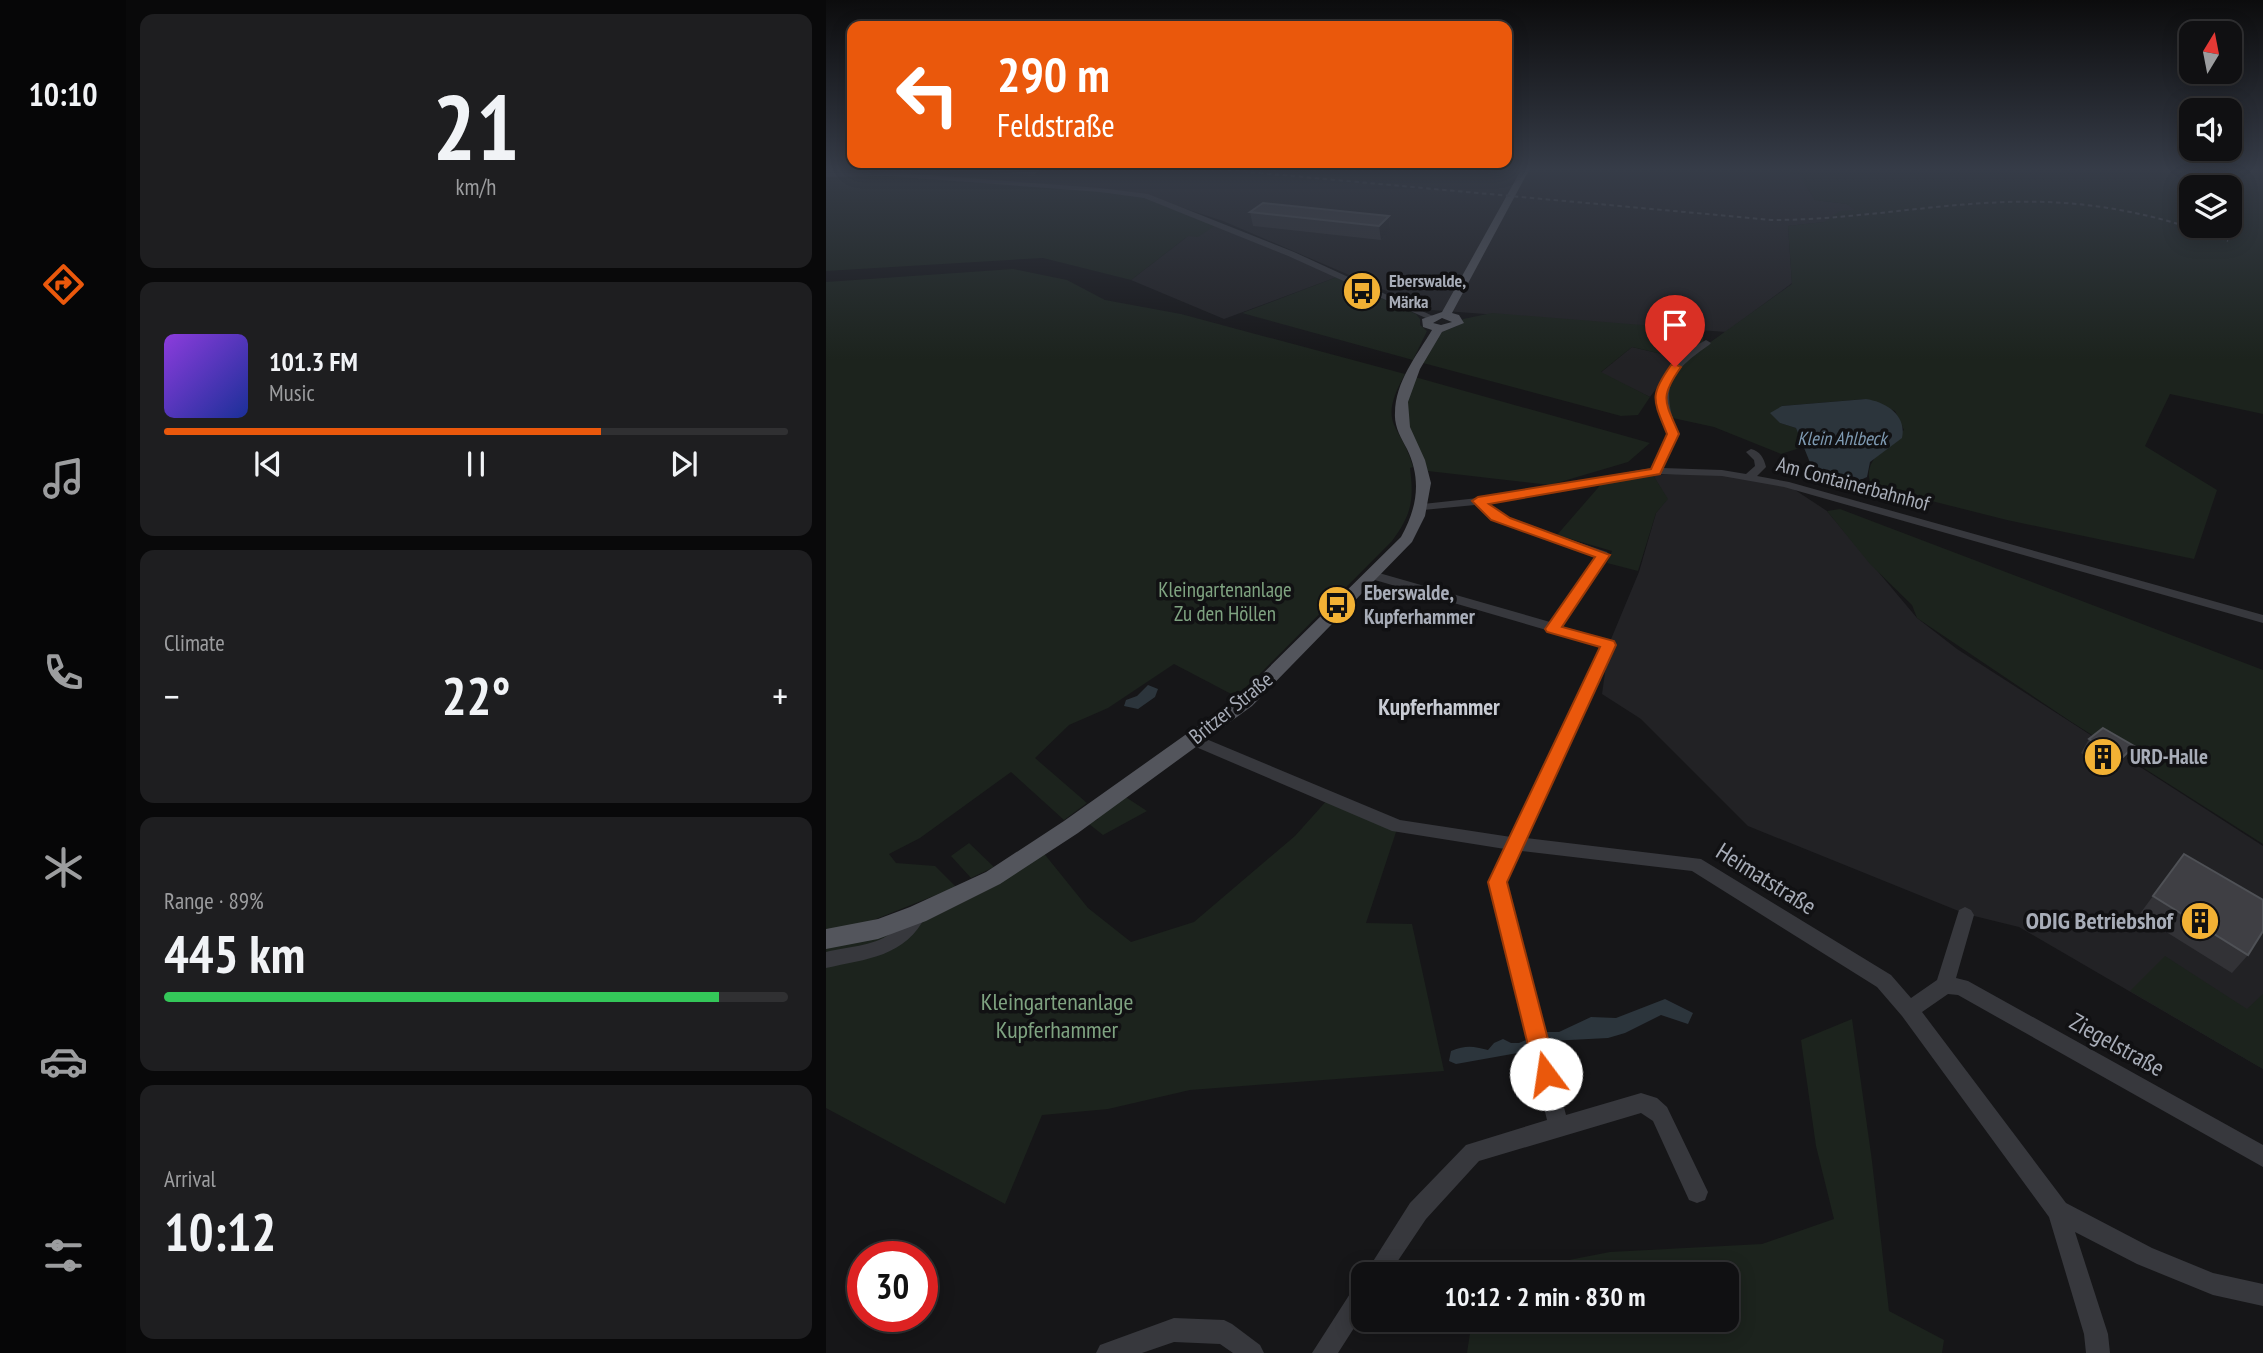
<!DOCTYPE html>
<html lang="en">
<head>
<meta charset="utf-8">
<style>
  :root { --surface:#101012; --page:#1e1e20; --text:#f1f3f6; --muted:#9c9d9f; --line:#303032; --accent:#ea580c }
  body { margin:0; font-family:"PT Sans Narrow",sans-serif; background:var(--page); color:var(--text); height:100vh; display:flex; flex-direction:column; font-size:26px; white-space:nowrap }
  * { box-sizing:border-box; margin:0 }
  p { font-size:23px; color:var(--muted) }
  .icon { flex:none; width:38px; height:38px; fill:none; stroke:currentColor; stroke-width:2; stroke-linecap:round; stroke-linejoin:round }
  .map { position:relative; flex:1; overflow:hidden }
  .panel { display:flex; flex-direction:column; gap:14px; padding:14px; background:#09090a; width:700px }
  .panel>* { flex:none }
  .banner { position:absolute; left:21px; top:21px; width:665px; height:147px; border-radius:14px; box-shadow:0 4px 18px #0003,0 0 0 2px var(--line); background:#ea580c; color:#fff; overflow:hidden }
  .needle { width:46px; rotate:10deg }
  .fabs { position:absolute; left:1353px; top:21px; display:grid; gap:14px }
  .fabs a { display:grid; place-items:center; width:63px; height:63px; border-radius:14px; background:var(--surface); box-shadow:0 4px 18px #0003,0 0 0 2px var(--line); font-size:35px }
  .speed { position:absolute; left:21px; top:1241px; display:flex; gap:14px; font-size:35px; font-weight:700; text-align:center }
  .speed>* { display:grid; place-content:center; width:91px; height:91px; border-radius:50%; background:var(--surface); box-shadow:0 4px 18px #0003,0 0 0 2px var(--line); line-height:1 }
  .speed .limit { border:10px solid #d22; background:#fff; color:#111 }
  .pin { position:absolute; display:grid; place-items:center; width:60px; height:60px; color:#fff; margin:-72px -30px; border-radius:50% 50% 50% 0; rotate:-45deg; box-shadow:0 0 7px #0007 }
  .pin .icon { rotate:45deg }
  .me { position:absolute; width:77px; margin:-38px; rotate:346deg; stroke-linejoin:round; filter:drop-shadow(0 0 5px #0008) }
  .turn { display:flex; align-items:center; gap:24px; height:147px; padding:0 35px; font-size:32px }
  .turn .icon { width:91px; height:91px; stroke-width:2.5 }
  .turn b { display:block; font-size:49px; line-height:60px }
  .big { font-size:52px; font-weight:700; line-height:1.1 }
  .panel .tile { flex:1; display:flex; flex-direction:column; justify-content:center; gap:10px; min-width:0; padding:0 24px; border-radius:14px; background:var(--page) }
  .panel .dial { align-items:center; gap:0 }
  .dial b { font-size:91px; line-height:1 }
  .song { display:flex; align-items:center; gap:21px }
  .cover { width:84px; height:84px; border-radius:10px; background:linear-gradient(135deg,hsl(270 70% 55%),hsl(230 70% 35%)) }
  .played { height:7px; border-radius:4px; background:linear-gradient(90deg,var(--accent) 70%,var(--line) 70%) }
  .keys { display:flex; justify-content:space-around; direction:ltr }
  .heat { display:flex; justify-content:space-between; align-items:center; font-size:38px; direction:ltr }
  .charge { height:10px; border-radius:5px; background:linear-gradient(90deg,#34c759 89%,var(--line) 0) }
  .trip { position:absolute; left:525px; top:1262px; width:388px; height:70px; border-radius:14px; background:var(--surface); box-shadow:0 4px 18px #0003,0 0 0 2px var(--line); font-weight:700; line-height:70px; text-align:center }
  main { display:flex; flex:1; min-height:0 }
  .tab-bar { display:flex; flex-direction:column; width:126px; justify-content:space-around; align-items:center; background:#060607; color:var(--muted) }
  .tab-bar .icon { width:49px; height:49px }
  .tab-bar .current { color:var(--accent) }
  .tab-bar b { font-size:32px; color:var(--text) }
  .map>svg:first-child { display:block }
</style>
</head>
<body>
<main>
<nav class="tab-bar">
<b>10:10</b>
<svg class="icon current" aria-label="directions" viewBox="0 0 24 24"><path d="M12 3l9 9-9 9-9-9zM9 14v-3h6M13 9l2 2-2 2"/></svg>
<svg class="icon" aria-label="music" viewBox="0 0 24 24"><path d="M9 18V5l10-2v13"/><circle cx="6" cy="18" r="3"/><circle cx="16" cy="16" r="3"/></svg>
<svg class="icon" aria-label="phone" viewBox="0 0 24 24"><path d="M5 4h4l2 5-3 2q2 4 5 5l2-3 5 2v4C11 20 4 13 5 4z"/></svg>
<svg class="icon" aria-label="climate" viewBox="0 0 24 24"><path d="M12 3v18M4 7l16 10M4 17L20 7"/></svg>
<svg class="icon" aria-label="car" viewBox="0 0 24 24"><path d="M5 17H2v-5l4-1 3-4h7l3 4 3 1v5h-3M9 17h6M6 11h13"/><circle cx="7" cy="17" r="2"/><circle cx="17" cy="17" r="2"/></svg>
<svg class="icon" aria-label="filters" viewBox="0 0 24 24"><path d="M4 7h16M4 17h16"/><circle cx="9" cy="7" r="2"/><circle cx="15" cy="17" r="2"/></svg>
</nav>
<section class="panel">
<div class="tile dial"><b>21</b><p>km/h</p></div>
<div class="tile">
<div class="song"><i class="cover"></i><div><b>101.3 FM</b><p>Music</p></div></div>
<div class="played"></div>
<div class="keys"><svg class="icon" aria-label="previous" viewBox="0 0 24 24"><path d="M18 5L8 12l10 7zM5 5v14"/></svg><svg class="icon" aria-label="pause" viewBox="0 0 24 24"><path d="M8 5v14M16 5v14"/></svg><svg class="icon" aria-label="next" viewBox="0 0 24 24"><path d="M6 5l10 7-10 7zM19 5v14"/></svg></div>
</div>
<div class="tile"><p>Climate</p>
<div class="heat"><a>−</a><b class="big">22°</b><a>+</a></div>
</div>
<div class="tile"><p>Range · 89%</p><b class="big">445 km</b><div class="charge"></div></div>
<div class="tile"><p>Arrival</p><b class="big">10:12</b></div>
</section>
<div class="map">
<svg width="1437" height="1353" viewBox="0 0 1437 1353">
  <rect width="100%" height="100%" fill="#161618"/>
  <!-- built -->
  <path fill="#222225" d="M0,170h450l30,3 2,-3h462l29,4 16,26 32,4 9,6 -32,12 -36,4 4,57 -66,49 -295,-22 -208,-89 -55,-18 -342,-28z
    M390,225l121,52 -113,42 -93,-39 57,-44z
    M806,347l47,11 -29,39 -50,-24z
    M890,473l73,13 38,25 90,107 40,31 306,197v223l-244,-142 -53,-13 -218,-88 -107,-107 -39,-25 7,-50 30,-72 17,-59 11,-14 -14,-24z"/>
  <!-- green -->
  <path fill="#1c231d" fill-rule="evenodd" d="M944,170h493v244l-93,-20 -25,52 72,44 -23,69 -187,-39 -135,-34c-13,-24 17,-41 32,-56l-9,-19 -29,-12 -84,7 -2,17 16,5 10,18 -25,8 -67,-27 -46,-10 -2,-29 18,-27 108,-77 -4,-58 36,-4 16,-11 15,-1 -8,-6 -32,-4 -16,-26zM1365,187h39v39h-39z
    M62,174l242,19 86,32 -18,12 -10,-1 -57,44 -88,-22 -217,13v-96z
    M187,269l54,11 38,20 76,14 224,60c-29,53 -4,48 8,93l-3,1c4,32 2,46 -18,73l-155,156 -63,-33 -66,44 -39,17 -34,33 52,45 -23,17 -53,-48 -91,66 -31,16 7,9 39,3 21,21 -85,34 -45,9v-648z
    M511,277l26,15 7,1 46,21 4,5v6l7,6 -14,29 -171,-47z
    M666,313l212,17 -1,12 -24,16 -47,-11 -31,25 49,25 -12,18 -17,1 -198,-53 19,-31 15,-6 6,-7z
    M589,377l235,66 -22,19 -78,23 -122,-14c-16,-34 -31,-58 -13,-94z
    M827,475l15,24 -12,14 -18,58 -31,-8 5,-12 -55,-16 46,-53z
    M1014,509l423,161v174l-193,-123 -153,-103 -5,-13 -42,-41 -43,-53z
    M298,796l23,15 -44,24 -14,-11 9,-5v-7z
    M503,798l69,28 -32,97 46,1 32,147 -254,19 -82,19 -66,6 -37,89 -179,-96v-163l216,-94 46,57 43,34 63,-20 101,-86z
    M143,843l25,24 -23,11 -20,-22z
    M1339,956l82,53 16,-15v75l-133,-78z
    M1026,1019l20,142 17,150 55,29 -2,13h-475l5,-33h255v-46h-230l113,-22 152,-8 72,-25 -18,-73 -15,-106z"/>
  <!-- water -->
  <path fill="#2c353c" d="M1040,399c20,3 41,16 36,39l-32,24 -3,15c-16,8 -41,10 -57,0l1,-12 -15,-37 -16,-5 -10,-10 12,-7z
    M322,685l10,4 -3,8 -17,12 -14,-3 2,-6 11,-4z
    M839,999l28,14 -5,11 -27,-9 -36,18 -17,5 -58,3 -21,10 -73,13 -7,-3 2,-10c15,-6 22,-5 37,-1l6,-7 9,-4 8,4h8l26,-11h14l32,-15 25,1z"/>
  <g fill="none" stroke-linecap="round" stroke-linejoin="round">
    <!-- minor -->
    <path fill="#37383d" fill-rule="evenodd" d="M62,172l212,16 48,6 146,58 141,65 -7,2 -140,-63 -144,-58 -44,-6 -212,-16 -62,1v-4z
      M880,340l5,3 -2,2c-40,28 -49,41 -31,89l-15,34 59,2 24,4 9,-8 -1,-6 -8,-8 5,-3c9,2 13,9 15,18l-9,9 32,6 474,133v8l-479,-136 -62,-11 -66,-2 -169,29 13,12 9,4 98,33 2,3 -48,71 53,15 2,3 -90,194 175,21 190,116 20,23 26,-18 22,-70 6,-3 6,3 3,5 -18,63 12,3 295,164v22l-305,-172 -10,-1 -26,18 144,191 86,45 61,25 50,11v22l-50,-11 -76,-31 -62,-32 33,102 2,19h-24l-2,-19 -35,-117 -147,-201 -25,-29 -185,-116 -171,-20 -15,31 60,233 75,-22 16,5 10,9 41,85 -3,8 -8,3 -8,-3 -36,-79 -12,-8 -162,48 -53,58 -37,55h-24l45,-71 56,-58 81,-25 -57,-238 15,-33 -113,-18 -203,-87 -2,-4 2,-4h10l201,84 111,17 90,-191 -233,-68 -2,-3 6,-4 178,51 46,-65 -95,-34 -9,-4 -17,-14 -52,5 -6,-3 6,-3 55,-6 174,-30 16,-34c-13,-34 -16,-54 15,-79 7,-5 15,-11 23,-15z
      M91,907l6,3 3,5c-20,42 -60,44 -100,53v-16c20,-5 47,-6 64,-18 10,-8 15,-22 27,-27z
      M537,1283v31l-25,39h-26l43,-67z
      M348,1318l50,2 8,4 28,21 4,8h-31l-13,-9 -46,-2 -32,11h-46l4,-8z"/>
    <!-- major -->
    <path fill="#53555c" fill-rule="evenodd" d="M695,170h8l-77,143 7,2 5,8 -22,9 -22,37 -12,33 2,25 15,33 6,23 -6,33 -13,26 -160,164 -174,127 -78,51 -74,37 -48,18 -52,10v-20l52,-10 32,-12 76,-35 78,-51 176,-125 161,-159c16,-29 21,-57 6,-88 -6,-11 -13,-23 -12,-36 0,-31 22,-58 37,-83l-9,-3 -1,-8 20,-7zM616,318l10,4 -11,3 -8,-2z"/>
    <!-- rail -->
    <path stroke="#4a4c52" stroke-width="2" stroke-dasharray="4.5 3.5" stroke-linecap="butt" d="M401,170l545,50c91,0 182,-21 273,-18 63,2 124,16 183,39"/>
  </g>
  <!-- wall -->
  <path fill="#323236" d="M118,170h102l-10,6z
    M424,212l139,4 1,14 -9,10 -128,-14z
    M1263,739l45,7 -9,14 -13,13 -31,-20z
    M1358,854l64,101 -16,18 -93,-58z"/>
  <!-- shaded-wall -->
  <path fill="#212124" d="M213,170h7l-10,6 -2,-3z
    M563,216l1,14 -9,10 -2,-14z
    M1308,746l-9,14 -13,13 9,-14z"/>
  <!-- building -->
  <path fill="#3f3f44" stroke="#4f5156" stroke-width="2" d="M166,170h47l-5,3z
    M437,203l126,13 -10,10 -129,-14z
    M1277,728l31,18 -13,13 -32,-20z
    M1358,854l79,46v31l-15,24 -95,-59z"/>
  <!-- sky -->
  <linearGradient id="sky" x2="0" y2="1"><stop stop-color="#0c0c0d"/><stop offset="0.47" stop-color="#363c48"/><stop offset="1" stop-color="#363c48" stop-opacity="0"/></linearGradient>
  <rect width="1437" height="360" fill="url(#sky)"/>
  <!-- route -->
  <path fill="#ea580c" stroke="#983908" stroke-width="2" d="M849,364l6,3c-22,31 -16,34 -2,67l-19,40 -171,30 21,14 100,37 -48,72 52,14 2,4 -109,237 50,192 -3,8 -8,3 -8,-3 -3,-8 -47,-192 112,-235 -53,-15 -2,-3 50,-72 -104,-37 -19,-19 6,-4 173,-28 16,-35c-14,-35 -18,-38 4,-69z"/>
  <!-- icons -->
  <defs>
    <g id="bus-disc" transform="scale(2.0125)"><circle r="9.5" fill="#f2b134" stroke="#111113"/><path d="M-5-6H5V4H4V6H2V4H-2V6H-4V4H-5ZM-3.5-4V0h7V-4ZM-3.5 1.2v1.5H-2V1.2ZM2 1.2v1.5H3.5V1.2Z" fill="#111"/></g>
    <g id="building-disc" transform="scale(2.0125)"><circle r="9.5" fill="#f2b134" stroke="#111113"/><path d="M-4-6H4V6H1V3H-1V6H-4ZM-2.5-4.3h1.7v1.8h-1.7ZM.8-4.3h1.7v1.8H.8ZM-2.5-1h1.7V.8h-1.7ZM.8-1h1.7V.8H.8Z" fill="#111"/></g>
  </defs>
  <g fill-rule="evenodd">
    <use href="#bus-disc" x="536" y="291"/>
    <use href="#bus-disc" x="511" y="605"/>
    <use href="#building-disc" x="1277" y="757"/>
    <use href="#building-disc" x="1374" y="921"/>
  </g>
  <g text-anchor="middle" stroke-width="7" stroke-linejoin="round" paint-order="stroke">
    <!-- far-poi labels -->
    <g font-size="18" font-weight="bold" fill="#a8adb8" stroke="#111113" text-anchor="start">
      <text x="563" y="287">Eberswalde,<tspan x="563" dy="21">Märka</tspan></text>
    </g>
    <!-- far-water labels -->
    <g font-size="19" font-style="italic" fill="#7f9bb3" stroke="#111113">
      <text x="1016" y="445">Klein Ahlbeck</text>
    </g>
    <!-- street labels -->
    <g font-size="21" fill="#a8adb8" stroke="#111113">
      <text transform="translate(1027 484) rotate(15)" y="7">Am Containerbahnhof</text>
      <text transform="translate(405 708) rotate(-39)" y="7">Britzer Straße</text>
    </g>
    <!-- park labels -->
    <g font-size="21" fill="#7fa381" stroke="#111113">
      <text x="399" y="597">Kleingartenanlage<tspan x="399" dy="24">Zu den Höllen</tspan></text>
    </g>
    <!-- poi labels -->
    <g font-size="21" font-weight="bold" fill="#a8adb8" stroke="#111113" text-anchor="start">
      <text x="538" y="600">Eberswalde,<tspan x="538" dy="24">Kupferhammer</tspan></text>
      <text x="1304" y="764">URD-Halle</text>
    </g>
    <!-- neighbourhood labels -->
    <g font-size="23" font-weight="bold" fill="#c9ccd4" stroke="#111113">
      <text x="613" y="715">Kupferhammer</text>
    </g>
    <!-- near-street labels -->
    <g font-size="24" fill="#a8adb8" stroke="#111113">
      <text transform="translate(940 879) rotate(32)" y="8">Heimatstraße</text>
      <text transform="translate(1291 1045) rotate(29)" y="8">Ziegelstraße</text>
    </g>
    <!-- near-poi labels -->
    <g font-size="24" font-weight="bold" fill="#a8adb8" stroke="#111113" text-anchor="end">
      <text x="1347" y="929">ODIG Betriebshof</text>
    </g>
    <!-- near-park labels -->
    <g font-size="24" fill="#7fa381" stroke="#111113">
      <text x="231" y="1010">Kleingartenanlage<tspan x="231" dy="28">Kupferhammer</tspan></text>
    </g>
  </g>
</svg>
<div class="fabs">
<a><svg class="needle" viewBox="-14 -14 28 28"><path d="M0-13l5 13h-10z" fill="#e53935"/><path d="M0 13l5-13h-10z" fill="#9c9d9f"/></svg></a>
<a><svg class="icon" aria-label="sound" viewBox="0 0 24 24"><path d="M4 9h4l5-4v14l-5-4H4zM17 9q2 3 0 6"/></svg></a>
<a><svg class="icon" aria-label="layers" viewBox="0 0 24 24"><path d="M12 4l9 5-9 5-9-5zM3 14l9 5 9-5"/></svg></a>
</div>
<div class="speed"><div class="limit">30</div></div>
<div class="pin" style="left:849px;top:367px;background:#d93025"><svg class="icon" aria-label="arrive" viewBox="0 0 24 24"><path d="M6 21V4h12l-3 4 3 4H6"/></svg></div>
<svg class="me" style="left:720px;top:1074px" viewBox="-20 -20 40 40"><circle r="19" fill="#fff"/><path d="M0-13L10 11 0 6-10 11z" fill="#ea580c"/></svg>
<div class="trip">10:12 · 2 min · 830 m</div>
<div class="banner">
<div class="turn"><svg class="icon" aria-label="left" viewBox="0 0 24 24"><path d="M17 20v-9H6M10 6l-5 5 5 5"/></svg><div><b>290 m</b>Feldstraße</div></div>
</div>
</div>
</main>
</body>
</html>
